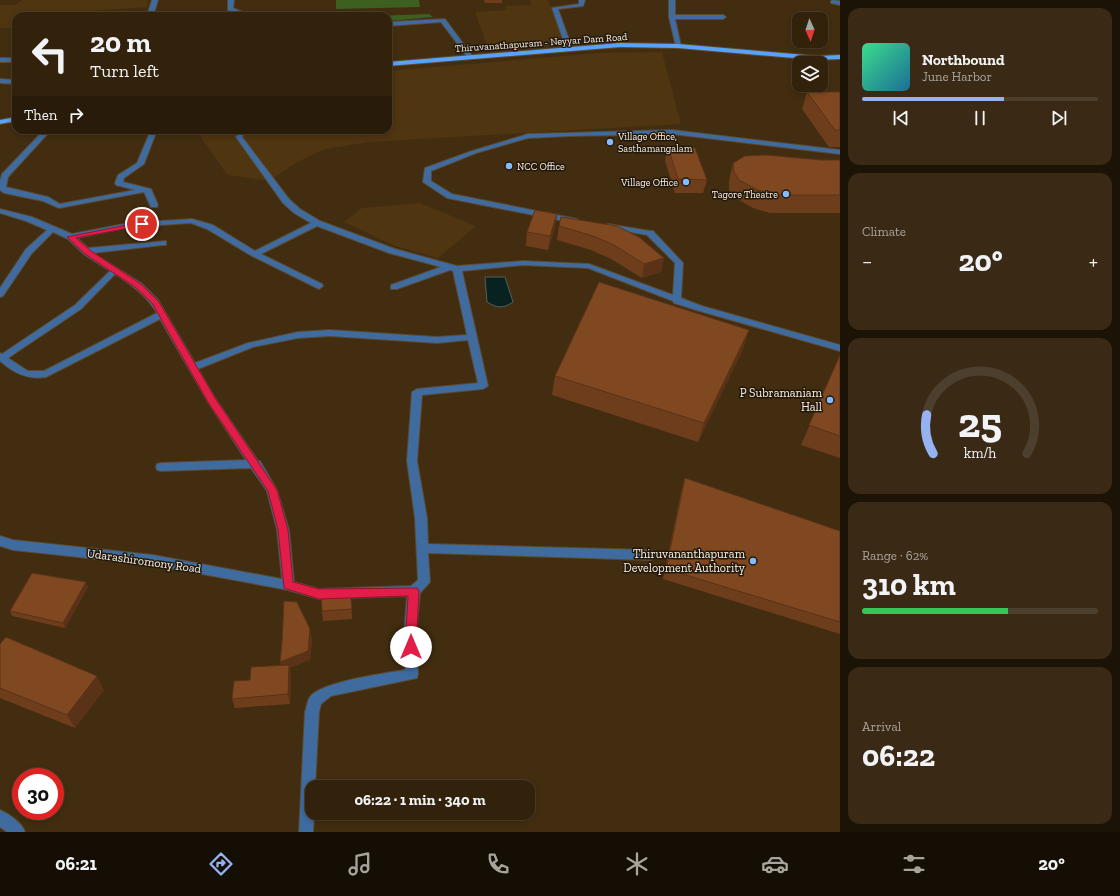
<!DOCTYPE html>
<html lang="en">
<head>
<meta charset="utf-8">
<style>
  :root { --surface:#32220c; --page:#3a2a15; --text:#f1f3f6; --muted:#a8a49d; --line:#4d3f2d; --accent:#95b2f1 }
  body { margin:0; font-family:"Zilla Slab",serif; background:var(--page); color:var(--text); height:100vh; display:flex; flex-direction:column; font-size:15px; white-space:nowrap }
  * { box-sizing:border-box; margin:0 }
  p { font-size:13px; color:var(--muted) }
  .icon { flex:none; width:22px; height:22px; fill:none; stroke:currentColor; stroke-width:2; stroke-linecap:round; stroke-linejoin:round }
  .map { position:relative; flex:1; overflow:hidden }
  .side { display:flex; flex-direction:column; gap:8px; padding:8px; background:#1c1307; width:280px }
  .side>* { flex:none }
  .banner { position:absolute; left:12px; top:12px; width:380px; height:122px; border-radius:12px; box-shadow:0 2px 6px #0003,0 0 0 1px var(--line); background:#32220c; color:var(--text); overflow:hidden }
  .needle { width:26px; rotate:177deg }
  .controls { position:absolute; left:792px; top:12px; display:grid; gap:8px }
  .controls a { display:grid; place-items:center; width:36px; height:36px; border-radius:8px; background:var(--surface); box-shadow:0 2px 6px #0003,0 0 0 1px var(--line); font-size:20px }
  .speed { position:absolute; left:12px; top:768px; display:flex; gap:8px; font-size:20px; font-weight:700; text-align:center }
  .speed>* { display:grid; place-content:center; width:52px; height:52px; border-radius:50%; background:var(--surface); box-shadow:0 2px 6px #0003,0 0 0 1px var(--line); line-height:1 }
  .speed .limit { border:6px solid #d22; background:#fff; color:#111 }
  .pin { position:absolute; display:grid; place-items:center; width:34px; height:34px; color:#fff; margin:-17px; border:2px solid #fff; border-radius:50%; box-shadow:0 1px 4px #0007 }
  .me { position:absolute; width:44px; margin:-22px; rotate:0deg; stroke-linejoin:round; filter:drop-shadow(0 0 3px #0008) }
  .turn { display:flex; align-items:center; gap:14px; height:84px; padding:0 12px; font-size:18px }
  .turn .icon { width:52px; height:52px; stroke-width:2.5 }
  .turn b { display:block; font-size:28px; line-height:34px }
  .then { display:flex; align-items:center; height:38px; padding:0 12px; background:#0003; gap:8px; font-size:15px }
  .big { font-size:30px; font-weight:700; line-height:1.1 }
  .side .widget { flex:1; display:flex; flex-direction:column; justify-content:center; gap:6px; min-width:0; padding:0 14px; border-radius:12px; background:var(--page) }
  .side .dial { align-items:center; gap:0 }
  .dial svg { height:104px; overflow:visible; fill:none; stroke:var(--line); stroke-width:7; stroke-linecap:round; text-anchor:middle }
  .dial text { fill:var(--text); stroke:none }
  .song { display:flex; align-items:center; gap:12px }
  .cover { width:48px; height:48px; border-radius:6px; background:linear-gradient(135deg,hsl(150 70% 55%),hsl(200 70% 35%)) }
  .played { height:4px; border-radius:2px; background:linear-gradient(90deg,var(--accent) 60%,var(--line) 60%) }
  .keys { display:flex; justify-content:space-around; direction:ltr }
  .heat { display:flex; justify-content:space-between; align-items:center; font-size:22px; direction:ltr }
  .charge { height:6px; border-radius:3px; background:linear-gradient(90deg,#34c759 62%,var(--line) 0) }
  .trip { position:absolute; left:305px; top:780px; width:230px; height:40px; border-radius:12px; background:var(--surface); box-shadow:0 2px 6px #0003,0 0 0 1px var(--line); font-weight:700; line-height:40px; text-align:center }
  .dock { display:flex; height:64px; justify-content:space-around; align-items:center; background:#140e05; color:var(--muted) }
  .dock .icon { width:28px; height:28px }
  .dock .on { color:var(--accent) }
  .dock b { font-size:18px; color:var(--text) }
  main { display:flex; flex:1; min-height:0 }
  .map>svg:first-child { display:block }
</style>
</head>
<body>
<main>
<div class="map">
<svg width="840" height="832" viewBox="0 0 840 832">
  <rect width="100%" height="100%" fill="#422d10"/>
  <!-- built -->
  <path fill="#4f3510" d="M22,0h126l-1,7 -57,4 -1,5h-73v12h-16v-23h15z
    M530,0h18l18,46 -78,3 -13,-37 31,-2 -1,-4 26,-1z
    M662,52l19,72 -312,18 -44,7 -30,14 -25,18 -43,-6 -31,-45h192v-59l210,-18z
    M420,203l56,23 -38,32 -43,-12 -51,-24 18,-14z"/>
  <!-- green -->
  <path fill="#3d6020" d="M336,0h83l1,7 -84,2z
    M429,14l4,3 -45,4v-5h-12z"/>
  <!-- water -->
  <path fill="#082121" stroke="#52605c" d="M485,277h20l8,25c-10,7 -16,6 -26,0z"/>
  <g fill="none" stroke-linecap="round" stroke-linejoin="round">
    <!-- minor casing -->
    <g stroke="#5c492e" stroke-width="2">
      <path id="minor" d="M152,0h6l-5,16h-6z
        M228,0h6l-1,8 18,8h-8l-15,-6z
        M579,0h6l-2,6 -25,3 14,39 -3,2 -3,-2 -14,-40 27,-4z
        M669,0h6v15h48l3,2 -3,2h-48l6,27 -5,1 -7,-30z
        M833,0l7,1v4l-9,-2v-2z
        M445,19l28,38 -1,1h-4l-27,-36 -53,4v-4z
        M0,58h16v4h-16z
        M0,79l16,1v4l-16,-1z
        M44,130h7l-43,47 -2,10 42,10 12,7 75,-14 -19,-5 -1,-2 3,-8 19,-12 14,-33h6l-13,34 -20,14 -1,4 28,7 7,16 -1,2h-6l-7,-15 -85,16 -16,-7 -39,-8 -4,-3v-9l2,-7z
        M241,130h6l-5,7 47,62 11,10 20,12 75,28 62,17 66,-5 66,3 84,31 2,-32 -28,-28 -39,-7 -4,-2 4,-2 42,7h3l30,32 -2,35 21,8 138,39v6l-144,-41 -22,-7 -1,-2 -85,-33 -65,-3 -61,6 26,115 -5,3 -61,6 -5,66 10,57 1,26 222,6 4,2 2,3 -2,3 -4,2 -222,-7 2,29 -10,11 -4,41 2,40 -1,4 -86,18 -10,8 -2,8 -4,75h-3v26h2l-1,19h-14l6,-120c2,-5 2,-11 5,-15 10,-15 76,-24 95,-27l-1,-36 3,-38 -88,3 -31,-9 -135,-25 -140,-15 -13,-4v-10l13,4 140,15 129,24 -5,-49 -10,-39 -16,-23 -90,3 -4,-1 -1,-3 1,-3 4,-1 85,-3 -38,-58 -48,-83 -114,58c-19,3 -32,-4 -46,-16v-8l2,1 73,-49 35,-34 -25,-16 -17,-16 -15,-7 -21,21 -29,43 -3,1v-9l26,-39 21,-19 -21,-9 -26,-8v-4l32,8 40,17 57,-11 63,-4 21,6 42,26 56,-28 -17,-10 -11,-10 -47,-66zM191,223l16,6 45,27 67,33 4,-3 -1,-2 -61,-30 56,-28 72,27 52,14 -50,18v4h6l53,-19 3,1 14,64 -30,2 -107,-7 -32,2 -50,11 -53,20 -37,-63 -17,-17 -48,-30 70,-8h3v-4l-78,7 -11,-10 52,-11zM115,274c17,11 32,22 42,39l-113,58h-16l-20,-13 73,-49zM330,336l107,7 31,-3 10,43 -61,6 -5,3 -5,69 8,57 3,62 -7,6 -92,3 -25,-7 -5,-52 -12,-40 -17,-29h-2l-43,-63 -17,-29 55,-22 45,-9z
        M672,130l168,20v4l-168,-20 -102,2 -42,2 -52,15 -45,18v10l21,13 125,25 1,2 -4,2 -127,-25 -24,-16 2,-14 47,-17 56,-17z
        M0,810c9,4 22,13 25,22h-18l-7,-5z"/>
    </g>
    <!-- major casing -->
    <g stroke="#5c492e" stroke-width="2">
      <path id="major" d="M620,43l58,1 139,12 23,-1v4l-23,1 -139,-12 -58,-1 -232,19v-4z
        M16,117v4l-16,3v-4z"/>
    </g>
    <!-- minor -->
    <use href="#minor" fill="#3f6b9f" fill-rule="evenodd"/>
    <!-- major -->
    <use href="#major" fill="#58a2f7" fill-rule="evenodd"/>
  </g>
  <!-- wall -->
  <path fill="#6e3e1c" d="M484,0h18v3h-17z
    M807,92h33v55h-11l-27,-38z
    M668,147l39,33 -4,13h-28l-10,-32z
    M840,160v53h-70l-17,-5 -19,-11 -5,-7v-9l4,-18z
    M561,217l103,41 -3,14 -19,6 -31,-19 -20,-9 -34,-10 2,-14z
    M555,227l-7,23 -22,-4 1,-14z
    M749,330l-6,19 -45,93 -146,-47 3,-19z
    M840,355v103l-39,-13z
    M685,478l155,53v103l-177,-55 19,-91z
    M88,587l-23,41 -53,-12 -2,-5z
    M351,599l1,20 -29,2 -1,-10z
    M312,639l-2,21 -21,8 2,6 -1,30 -55,4 -3,-9 18,-19 31,-14z
    M0,644l104,46 -29,38 -75,-30z"/>
  <!-- shaded-wall -->
  <path fill="#5a3217" d="M557,214l-2,13 -7,23 2,-14z
    M664,258l-3,14 -19,6 2,-14z
    M749,330l-6,19 -45,93 6,-19z
    M86,582l2,5 -23,41 -2,-5z
    M310,629l2,10 -2,21 -21,8 2,6 -1,30 -10,-42z
    M97,676l7,14 -29,38 -8,-13z"/>
  <!-- building -->
  <path fill="#804821" stroke="#5a3217" d="M807,92h33v38h-5z
    M668,147l27,1 12,32 -29,-1z
    M766,155l55,5h19v35h-64l-18,-5 -19,-10 -5,-8 -1,-9 12,-7z
    M535,210l22,4 -7,22 -23,-4z
    M561,217l56,9 22,11 25,21 -20,6 -30,-19 -21,-9 -34,-10z
    M599,282l150,48 -45,93 -149,-47z
    M840,355v81l-31,-11z
    M685,478l155,53v91l-174,-53z
    M32,573l54,9 -23,41 -53,-12z
    M350,590l2,19 -30,2 -1,-20z
    M284,601l13,1 13,27 -2,22 -28,11 2,-19z
    M6,637l91,39 -30,39 -67,-27v-44z
    M289,665l-1,29 -56,5 2,-18 16,-1 1,-13z"/>
  <!-- route -->
  <path fill="#e11d48" stroke="#92132f" d="M142,222l4,2 -1,1 -69,13 15,13 50,33 18,18 56,96 62,92 11,40 5,52 26,7 98,-1 2,3 -3,56 -1,4 -4,1 -4,-1 -2,-4 3,-51 -89,3 -35,-11 -6,-58 -10,-39 -60,-89 -56,-99 -17,-16 -50,-33 -18,-17z"/>
  <!-- markers -->
  <g fill="#85bbfb" stroke="#21180b" stroke-width="1.5">
    <circle cx="610" cy="142" r="4"/>
    <circle cx="509" cy="166" r="4"/>
    <circle cx="686" cy="182" r="4"/>
    <circle cx="786" cy="194" r="4"/>
    <circle cx="830" cy="400" r="4"/>
    <circle cx="753" cy="561" r="4"/>
  </g>
  <g text-anchor="middle" stroke-width="3" stroke-linejoin="round" paint-order="stroke">
    <!-- far-street labels -->
    <g font-size="10" fill="#fdf2e5" stroke="#21180b">
      <text transform="translate(541 42) rotate(-4)" y="4">Thiruvanathapuram - Neyyar Dam Road</text>
    </g>
    <!-- far-poi labels -->
    <g font-size="10" fill="#fdf2e5" stroke="#21180b" text-anchor="start">
      <text x="618" y="140">Village Office,<tspan x="618" dy="12">Sasthamangalam</tspan></text>
      <text x="517" y="170">NCC Office</text>
      <text x="678" y="186" text-anchor="end">Village Office</text>
      <text x="778" y="198" text-anchor="end">Tagore Theatre</text>
    </g>
    <!-- poi labels -->
    <g font-size="12" fill="#fdf2e5" stroke="#21180b" text-anchor="end">
      <text x="822" y="397">P Subramaniam<tspan x="822" dy="14">Hall</tspan></text>
      <text x="745" y="558">Thiruvananthapuram<tspan x="745" dy="14">Development Authority</tspan></text>
    </g>
    <!-- street labels -->
    <g font-size="12" fill="#fdf2e5" stroke="#21180b">
      <text transform="translate(144 561) rotate(8)" y="4">Udarashiromony Road</text>
    </g>
  </g>
</svg>
<div class="controls">
<a><svg class="needle" viewBox="-14 -14 28 28"><path d="M0-13l5 13h-10z" fill="#e53935"/><path d="M0 13l5-13h-10z" fill="#a8a49d"/></svg></a>
<a><svg class="icon" aria-label="layers" viewBox="0 0 24 24"><path d="M12 4l9 5-9 5-9-5zM3 14l9 5 9-5"/></svg></a>
</div>
<div class="speed"><div class="limit">30</div></div>
<div class="pin" style="left:142px;top:224px;background:#d93025"><svg class="icon" aria-label="arrive" viewBox="0 0 24 24"><path d="M6 21V4h12l-3 4 3 4H6"/></svg></div>
<svg class="me" style="left:411px;top:647px" viewBox="-20 -20 40 40"><circle r="19" fill="#fff"/><path d="M0-13L10 11 0 6-10 11z" fill="#e11d48"/></svg>
<div class="trip">06:22 · 1 min · 340 m</div>
<div class="banner">
<div class="turn"><svg class="icon" aria-label="left" viewBox="0 0 24 24"><path d="M17 20v-9H6M10 6l-5 5 5 5"/></svg><div><b>20 m</b>Turn left</div></div>
<div class="then">Then<svg class="icon" aria-label="right" viewBox="0 0 24 24"><path d="M7 20v-9h11M14 6l5 5-5 5"/></svg></div>
</div>
</div>
<section class="side">
<div class="widget">
<div class="song"><i class="cover"></i><div><b>Northbound</b><p>June Harbor</p></div></div>
<div class="played"></div>
<div class="keys"><svg class="icon" aria-label="previous" viewBox="0 0 24 24"><path d="M18 5L8 12l10 7zM5 5v14"/></svg><svg class="icon" aria-label="pause" viewBox="0 0 24 24"><path d="M8 5v14M16 5v14"/></svg><svg class="icon" aria-label="next" viewBox="0 0 24 24"><path d="M6 5l10 7-10 7zM19 5v14"/></svg></div>
</div>
<div class="widget"><p>Climate</p>
<div class="heat"><a>−</a><b class="big">20°</b><a>+</a></div>
</div>
<div class="widget dial"><svg viewBox="0 0 100 80">
<path d="M14 69A42 42 0 1 1 86 69"/>
<path d="M14 69A42 42 0 0 1 9 39" stroke="#95b2f1"/>
<text x="50" y="56" font-size="32" font-weight="700">25</text>
<text x="50" y="72" font-size="11">km/h</text>
</svg></div>
<div class="widget"><p>Range · 62%</p><b class="big">310 km</b><div class="charge"></div></div>
<div class="widget"><p>Arrival</p><b class="big">06:22</b></div>
</section>
</main>
<nav class="dock">
<b>06:21</b>
<svg class="icon on" aria-label="directions" viewBox="0 0 24 24"><path d="M12 3l9 9-9 9-9-9zM9 14v-3h6M13 9l2 2-2 2"/></svg>
<svg class="icon" aria-label="music" viewBox="0 0 24 24"><path d="M9 18V5l10-2v13"/><circle cx="6" cy="18" r="3"/><circle cx="16" cy="16" r="3"/></svg>
<svg class="icon" aria-label="phone" viewBox="0 0 24 24"><path d="M5 4h4l2 5-3 2q2 4 5 5l2-3 5 2v4C11 20 4 13 5 4z"/></svg>
<svg class="icon" aria-label="climate" viewBox="0 0 24 24"><path d="M12 3v18M4 7l16 10M4 17L20 7"/></svg>
<svg class="icon" aria-label="car" viewBox="0 0 24 24"><path d="M5 17H2v-5l4-1 3-4h7l3 4 3 1v5h-3M9 17h6M6 11h13"/><circle cx="7" cy="17" r="2"/><circle cx="17" cy="17" r="2"/></svg>
<svg class="icon" aria-label="filters" viewBox="0 0 24 24"><path d="M4 7h16M4 17h16"/><circle cx="9" cy="7" r="2"/><circle cx="15" cy="17" r="2"/></svg>
<b>20°</b>
</nav>
</body>
</html>
